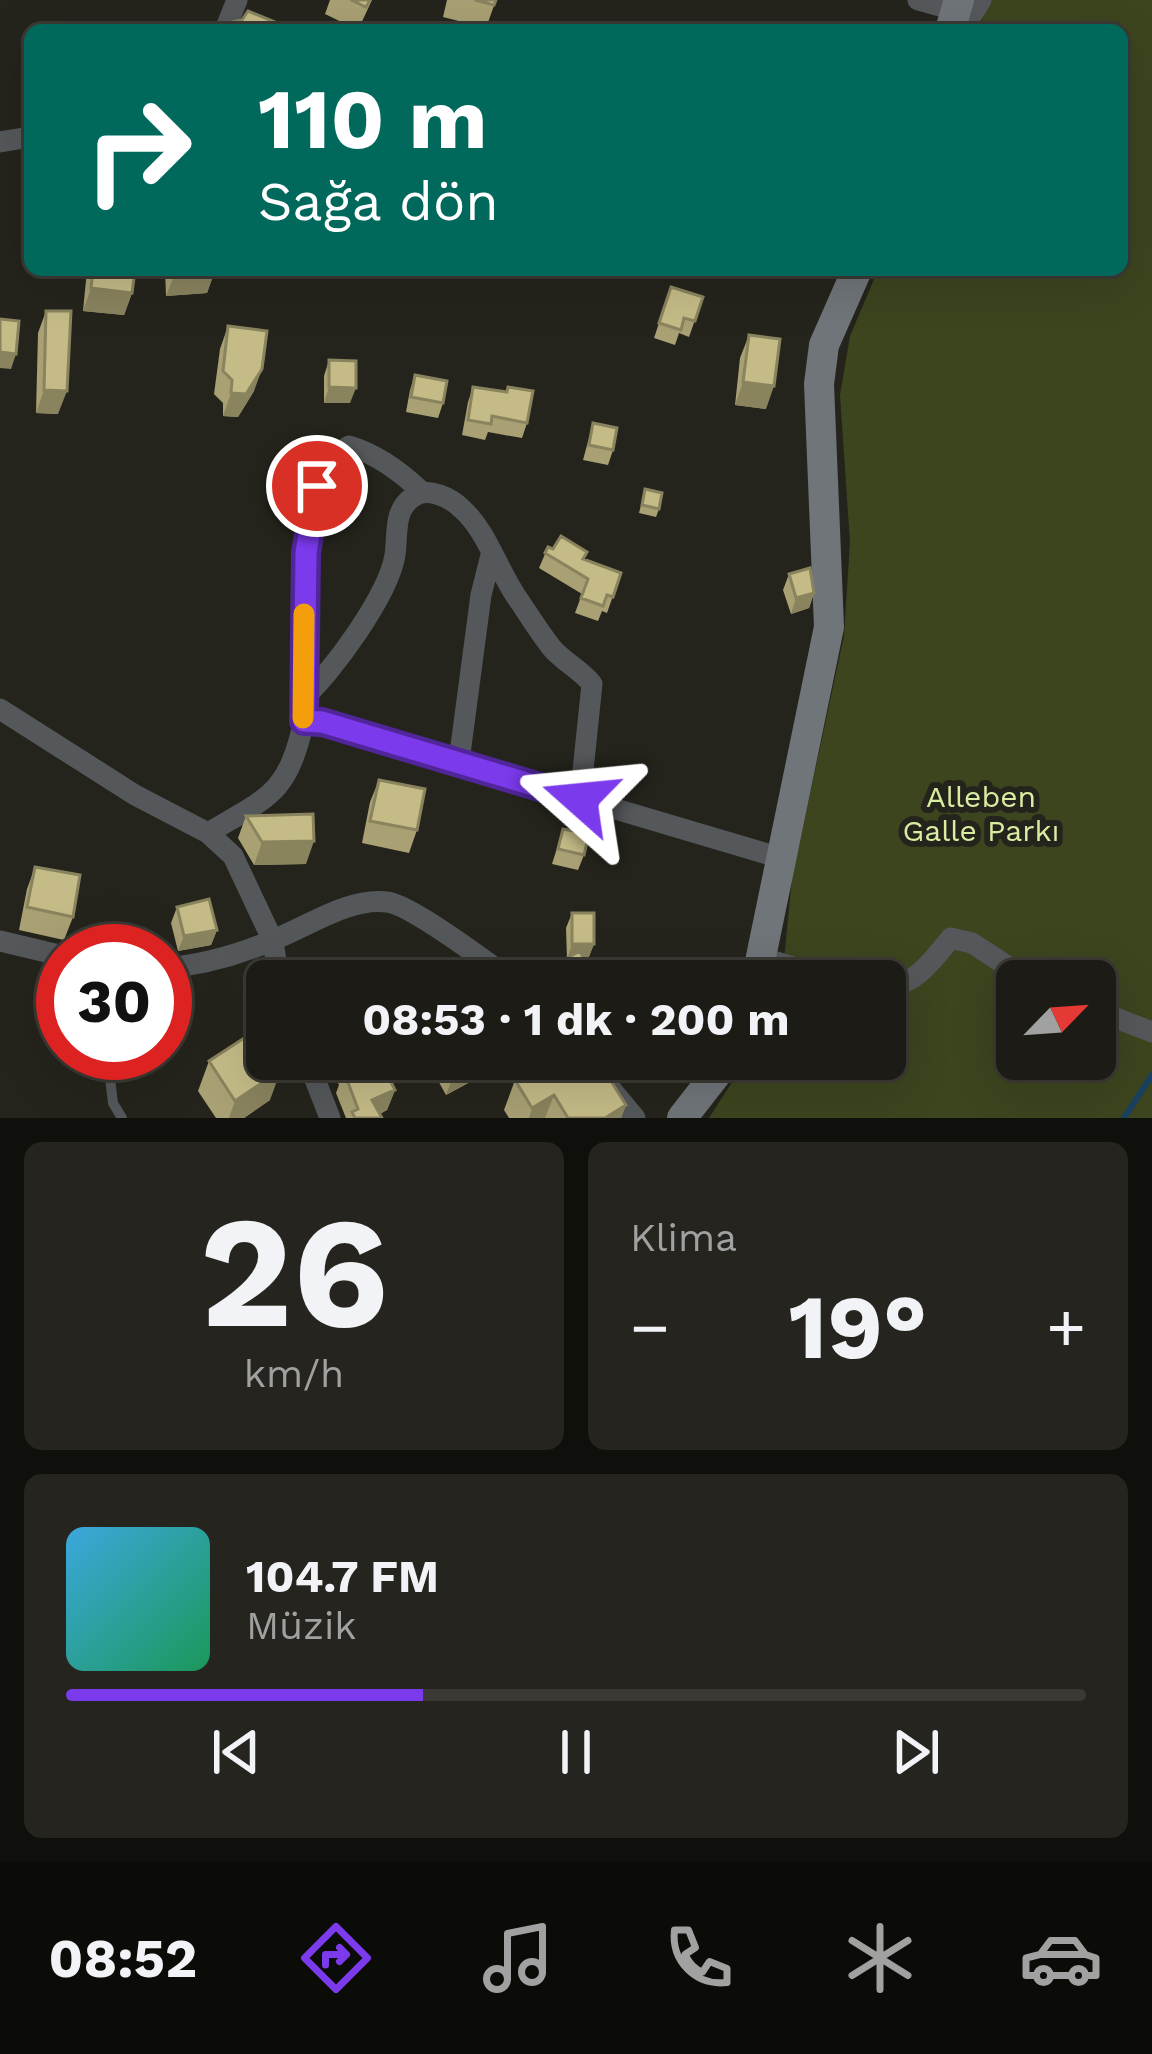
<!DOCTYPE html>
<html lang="tr">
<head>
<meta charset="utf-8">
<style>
  :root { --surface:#1c1b15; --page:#25241e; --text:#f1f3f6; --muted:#a0a1a0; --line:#3a3934; --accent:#7c3aed }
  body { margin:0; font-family:"Work Sans",sans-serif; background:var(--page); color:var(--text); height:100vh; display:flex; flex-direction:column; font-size:45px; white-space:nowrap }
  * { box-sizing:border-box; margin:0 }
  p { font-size:39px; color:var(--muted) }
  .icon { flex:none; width:66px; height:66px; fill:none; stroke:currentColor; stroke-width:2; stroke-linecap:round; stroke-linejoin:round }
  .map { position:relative; height:1118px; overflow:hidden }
  .details { display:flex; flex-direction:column; gap:24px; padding:24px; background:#0f0f0c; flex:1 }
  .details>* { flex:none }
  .hud { position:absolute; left:24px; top:24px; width:1104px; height:252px; border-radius:18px; box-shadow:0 12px 48px #0002,0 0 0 3px var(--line); background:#00695c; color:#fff; overflow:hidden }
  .needle { width:78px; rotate:65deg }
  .tools { position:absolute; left:996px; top:960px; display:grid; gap:24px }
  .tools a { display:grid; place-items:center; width:120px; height:120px; border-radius:18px; background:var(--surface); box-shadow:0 12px 48px #0002,0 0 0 3px var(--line); font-size:60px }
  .speed { position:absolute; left:36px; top:924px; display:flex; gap:24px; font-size:60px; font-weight:700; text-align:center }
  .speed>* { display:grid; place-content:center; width:156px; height:156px; border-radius:50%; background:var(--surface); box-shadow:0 12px 48px #0002,0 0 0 3px var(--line); line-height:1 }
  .speed .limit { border:18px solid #d22; background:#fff; color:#111 }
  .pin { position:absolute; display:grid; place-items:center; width:102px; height:102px; color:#fff; margin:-51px; border:6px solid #fff; border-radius:50%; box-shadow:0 3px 12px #0007 }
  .me { position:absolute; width:132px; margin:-66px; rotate:288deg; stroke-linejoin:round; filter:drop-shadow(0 0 9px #0008) }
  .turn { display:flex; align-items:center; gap:42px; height:252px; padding:0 36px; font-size:54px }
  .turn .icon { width:156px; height:156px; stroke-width:2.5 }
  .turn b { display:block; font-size:84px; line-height:102px }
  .big { font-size:90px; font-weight:700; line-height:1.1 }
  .details .card { flex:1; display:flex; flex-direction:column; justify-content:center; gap:18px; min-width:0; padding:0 42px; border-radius:18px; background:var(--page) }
  .details .dial { align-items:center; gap:0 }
  .dial b { font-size:156px; line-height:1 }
  .song { display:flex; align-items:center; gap:36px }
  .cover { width:144px; height:144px; border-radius:18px; background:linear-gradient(135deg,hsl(200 70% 55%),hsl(150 70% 35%)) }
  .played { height:12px; border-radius:6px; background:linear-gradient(90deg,var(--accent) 35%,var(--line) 35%) }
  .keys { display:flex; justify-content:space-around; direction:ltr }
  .heat { display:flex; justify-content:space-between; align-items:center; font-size:66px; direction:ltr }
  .details .tiles { flex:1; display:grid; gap:24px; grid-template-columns:1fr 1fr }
  .card:last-child { grid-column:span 2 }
  .trip { position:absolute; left:246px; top:960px; width:660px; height:120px; border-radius:18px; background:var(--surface); box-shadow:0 12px 48px #0002,0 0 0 3px var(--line); font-weight:700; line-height:120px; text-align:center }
  .dock { display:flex; height:192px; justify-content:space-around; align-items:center; background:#0b0b08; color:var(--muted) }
  .dock .icon { width:84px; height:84px }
  .dock .selected { color:var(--accent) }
  .dock b { font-size:54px; color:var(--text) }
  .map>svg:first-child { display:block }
</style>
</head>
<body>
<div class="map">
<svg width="1152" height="1118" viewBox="0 0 1152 1118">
  <rect width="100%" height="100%" fill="#25241c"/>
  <!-- green -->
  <path fill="#3c451e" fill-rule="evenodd" d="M990,0h162v1118h-443l38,-59h138v-78h-103l10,-103 52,-242 6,-94 -10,-147 10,-59 28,-66h244v-240h-144zM1017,981h78v78h-78z"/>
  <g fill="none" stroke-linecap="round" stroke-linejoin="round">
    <!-- stream -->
    <path stroke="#1b4161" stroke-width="6" d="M1124,1118l28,-43"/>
    <!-- lane -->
    <path stroke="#55585b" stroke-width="10" d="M107,1053l6,50 9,15"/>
    <!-- street -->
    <path stroke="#55585b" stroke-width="21" d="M918,0l54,15 9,-15
      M225,30l12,-30
      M0,142l30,-5
      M301,700l5,-147 17,-90 26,-17c28,8 52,26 73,46
      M0,709l135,86 73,38 25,23 40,85 6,40
      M304,721l-3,-21c30,-25 88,-106 94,-145 3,-20 -2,-45 18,-58 15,-11 38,1 49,12 26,23 37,65 58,93 10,15 20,31 31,45 11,14 29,22 41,37l-12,115
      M459,761l22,-166 10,-40
      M208,833c62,-37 79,-38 96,-112l18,1 459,136
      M0,941l63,15
      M763,958l78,23
      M165,968c38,-3 73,-13 108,-28 34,-13 76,-43 114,-38 23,2 104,63 126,79
      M885,986c29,2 49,-28 66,-48l21,5 58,38
      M1095,1010l57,22
      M307,1059l23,59
      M586,1059l49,59"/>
    <!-- secondary -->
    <path stroke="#70757a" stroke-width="30" d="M950,30l9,-30
      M756,981l73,-354 -10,-243 5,-39 33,-75
      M682,1118l46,-59"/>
  </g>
  <!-- wall -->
  <path fill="#a9a174" d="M330,0h42l-14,30 -33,-16z
    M447,0h49l-10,28 -43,-11z
    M87,270h48l-3,23 -8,22 -41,-4z
    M165,270h50l-8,23 -41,3z
    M671,287l32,10 -14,40 -10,-4 -4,12 -21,-7z
    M46,311l12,103 -22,-1 2,-80z
    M228,326l26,65 -16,26 -15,-1v-13l-9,-9 6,-45z
    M749,335l17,74 -31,-4 5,-47z
    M329,360l21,43h-26v-27z
    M415,375l28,28 -5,15 -32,-6 4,-22z
    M473,387l33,5 2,-5 19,36 -5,15 -34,-6 -3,8 -23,-5 6,-33z
    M593,423l20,27 -5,15 -25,-5z
    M645,489l14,20 -3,8 -17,-4z
    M548,547l73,26 -14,40 -5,-2 -4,10 -23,-8 7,-19 -43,-26z
    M789,574l25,19 -5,15 -18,6 -8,-24z
    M379,780l38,50 -8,23 -47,-10 8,-41z
    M246,816l60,48 -52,1 -16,-27z
    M563,829l21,26 -6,15 -26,-6z
    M35,867l38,50 -9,23 -45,-10 8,-41z
    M177,907l40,23 -6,15 -33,6 -7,-28z
    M572,913l22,31 -6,15h-21l-1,-31z
    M327,1059h53l15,31 -8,20 -7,4 2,4h-36l-10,-25 3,-8z
    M433,1059h80l-67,36 -16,-29z
    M209,1061l61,39 -26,18h-28l-18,-27z
    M576,1077l50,28 -5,13h-112l-5,-8 11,-30z"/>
  <!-- shaded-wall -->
  <path fill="#89835e" d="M215,271l-8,22 -41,3 9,-23z
    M91,288l41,5 -8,22 -41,-4z
    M0,352l16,2 -5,15 -11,-1z
    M262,369l-8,22 -16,26 -15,-1 8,-23z
    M743,382l31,4 -8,23 -31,-4z
    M329,387l27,1 -6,15h-26z
    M44,390l23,1 -9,23 -22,-1z
    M814,593l-5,15 -18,6 5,-16z
    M314,841l-8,23 -52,1 8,-23z
    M217,930l-6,15 -33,6 6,-15z
    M572,944h22l-6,15h-21z
    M473,1059h40l-67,36 10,-27z
    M281,1070l-11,30 -26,18h-15l6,-17z
    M395,1090l-8,20 -16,8 1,-18z
    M554,1095l-9,23h-16l3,-10z
    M626,1105l-5,13h-16z"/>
  <!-- building -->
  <path fill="#c4bb87" stroke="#89835e" stroke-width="3" d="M351,0h19l-4,7z
    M475,0h21l-2,5z
    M248,11l46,19h-66l4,-8 10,-2z
    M93,270h42l-3,23 -41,-5z
    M174,270h41v1l-40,2z
    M671,287l32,10 -8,24 -11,-3 -3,12 -22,-7z
    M46,311h25l-4,80 -23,-1z
    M0,319l19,2 -3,33 -16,-2z
    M228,326l39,5 -5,38 -16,25 -15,-1 1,-13 -9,-9z
    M749,335l31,4 -6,47 -31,-4z
    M329,360l27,1v27l-27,-1z
    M415,375l32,6 -4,22 -32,-6z
    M473,387l34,5 1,-5 25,4 -6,32 -35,-7 -1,8 -23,-4z
    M593,423l24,5 -4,22 -24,-5z
    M645,489l17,4 -3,16 -17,-4z
    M561,536l26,16 -4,7 38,14 -8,24 -6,-2 -4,11 -22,-8 7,-19 -43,-26 3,-6 5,2z
    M810,568l4,25 -18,5 -7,-24z
    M379,780l46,9 -8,41 -47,-9z
    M313,814l1,27 -52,1 -16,-26z
    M563,829l26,5 -5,21 -26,-6z
    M35,867l45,8 -7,42 -46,-10z
    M209,899l8,31 -33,6 -7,-29z
    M572,913h22v31h-22z
    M580,951l14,29 -70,1z
    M255,1031l12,18v10h7l7,11 -46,31 -26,-40z
    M344,1059h36l15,31 -23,10 10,18h-27l-3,-6 6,-3 -14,-37 5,-3z
    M451,1059h22l-17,9z
    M549,1059h16l11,18 23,-15 27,43 -21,13h-37l-14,-23 -22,13 -17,-28z"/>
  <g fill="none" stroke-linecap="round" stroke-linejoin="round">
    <!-- route casing -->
    <g stroke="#51269a" stroke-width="30">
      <path id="route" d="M317,486l-11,67 -2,168 18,1 258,77"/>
    </g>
    <!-- route -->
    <use href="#route" stroke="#7c3aed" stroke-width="21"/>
    <!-- slow -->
    <path stroke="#f59e0b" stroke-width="21" d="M303,718l1,-104"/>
  </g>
  <g text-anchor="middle" stroke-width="12" stroke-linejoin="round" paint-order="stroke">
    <!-- park labels -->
    <g font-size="30" fill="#d8eda1" stroke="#25241c">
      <text x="981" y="807">Alleben<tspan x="981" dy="34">Galle Parkı</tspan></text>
    </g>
  </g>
</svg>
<div class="tools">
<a><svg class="needle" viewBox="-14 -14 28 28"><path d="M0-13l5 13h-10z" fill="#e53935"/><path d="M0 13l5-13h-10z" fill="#a0a1a0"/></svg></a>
</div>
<div class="speed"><div class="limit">30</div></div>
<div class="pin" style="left:317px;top:486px;background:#d93025"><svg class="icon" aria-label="arrive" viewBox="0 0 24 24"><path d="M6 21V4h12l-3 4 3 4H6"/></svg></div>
<svg class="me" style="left:580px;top:799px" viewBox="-20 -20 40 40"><path d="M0-17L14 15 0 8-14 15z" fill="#7c3aed" stroke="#fff" stroke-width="4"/></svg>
<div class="trip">08:53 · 1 dk · 200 m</div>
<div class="hud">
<div class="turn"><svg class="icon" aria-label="right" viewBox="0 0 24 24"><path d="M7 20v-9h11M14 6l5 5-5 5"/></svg><div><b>110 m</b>Sağa dön</div></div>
</div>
</div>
<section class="details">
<div class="tiles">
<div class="card dial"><b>26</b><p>km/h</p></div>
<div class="card"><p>Klima</p>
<div class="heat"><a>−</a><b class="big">19°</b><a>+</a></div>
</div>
<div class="card">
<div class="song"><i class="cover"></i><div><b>104.7 FM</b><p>Müzik</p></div></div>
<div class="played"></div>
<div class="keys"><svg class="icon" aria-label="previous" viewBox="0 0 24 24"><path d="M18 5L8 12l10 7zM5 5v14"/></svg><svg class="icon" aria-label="pause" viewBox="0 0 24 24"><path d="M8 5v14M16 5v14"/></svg><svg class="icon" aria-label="next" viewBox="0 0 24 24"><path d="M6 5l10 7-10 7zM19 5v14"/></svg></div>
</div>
</div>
</section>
<nav class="dock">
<b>08:52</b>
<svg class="icon selected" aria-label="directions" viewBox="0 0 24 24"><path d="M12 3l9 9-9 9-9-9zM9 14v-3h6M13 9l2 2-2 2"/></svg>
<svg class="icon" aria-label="music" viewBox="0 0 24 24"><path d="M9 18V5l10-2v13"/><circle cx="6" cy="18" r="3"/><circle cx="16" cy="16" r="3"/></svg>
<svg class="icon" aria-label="phone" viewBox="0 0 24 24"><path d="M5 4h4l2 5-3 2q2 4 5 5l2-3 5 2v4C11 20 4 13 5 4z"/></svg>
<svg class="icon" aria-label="climate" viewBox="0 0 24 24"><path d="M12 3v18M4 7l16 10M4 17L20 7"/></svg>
<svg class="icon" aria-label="car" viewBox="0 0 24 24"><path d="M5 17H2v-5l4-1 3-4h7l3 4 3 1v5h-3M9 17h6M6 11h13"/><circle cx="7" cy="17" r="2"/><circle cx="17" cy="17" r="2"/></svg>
</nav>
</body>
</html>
